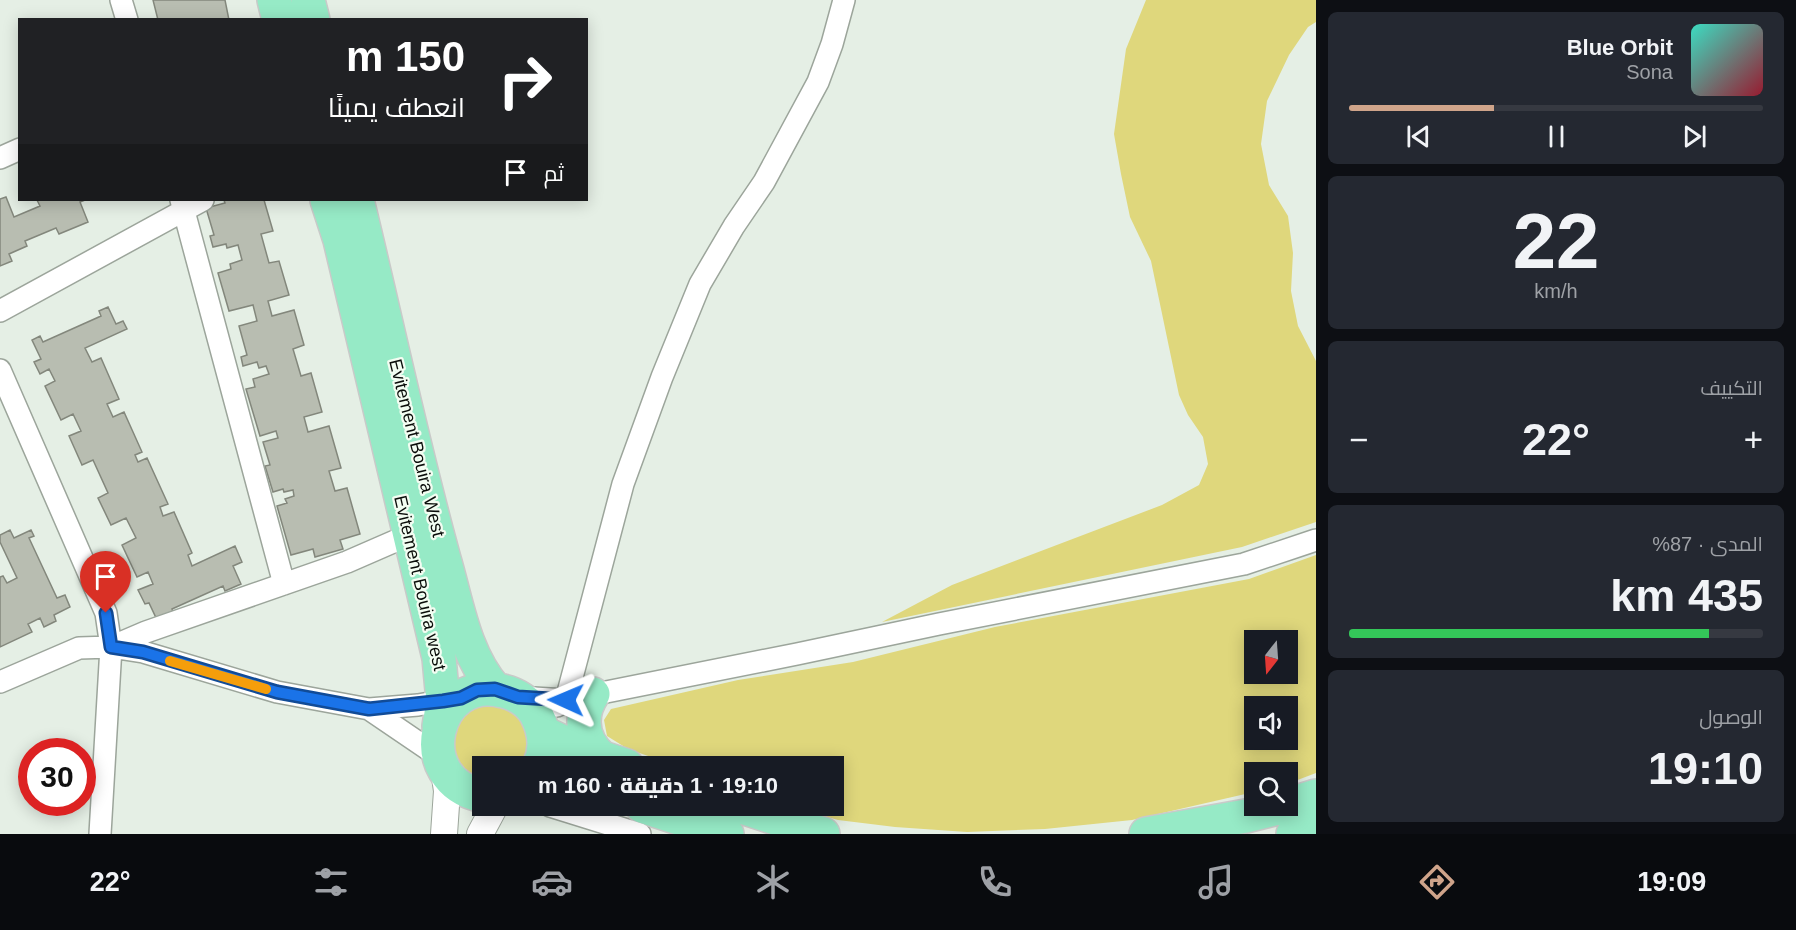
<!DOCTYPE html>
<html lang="ar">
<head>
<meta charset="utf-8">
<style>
  :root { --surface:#171b24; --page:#242831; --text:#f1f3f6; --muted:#9ea1a6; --line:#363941; --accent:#cfa48a }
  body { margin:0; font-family:Arial,Cairo,sans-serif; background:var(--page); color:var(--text); direction:rtl; height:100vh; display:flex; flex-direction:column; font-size:22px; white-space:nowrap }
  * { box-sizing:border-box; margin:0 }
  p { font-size:20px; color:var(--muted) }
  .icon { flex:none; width:33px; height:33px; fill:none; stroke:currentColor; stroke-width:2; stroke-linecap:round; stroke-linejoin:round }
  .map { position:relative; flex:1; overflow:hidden; direction:ltr }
  .drawer { display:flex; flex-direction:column; gap:12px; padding:12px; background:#0d0f14; width:480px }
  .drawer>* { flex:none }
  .hud { position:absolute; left:18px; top:18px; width:570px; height:183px; border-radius:0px; box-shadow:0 3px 15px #0003; direction:rtl; background:#202124; color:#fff; overflow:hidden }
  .needle { width:39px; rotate:197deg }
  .tools { position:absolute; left:1244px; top:630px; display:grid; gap:12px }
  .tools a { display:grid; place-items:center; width:54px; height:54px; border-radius:0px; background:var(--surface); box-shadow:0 3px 15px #0003; font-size:30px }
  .speed { position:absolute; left:18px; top:738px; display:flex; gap:12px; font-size:30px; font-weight:700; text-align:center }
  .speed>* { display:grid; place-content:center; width:78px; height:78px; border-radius:50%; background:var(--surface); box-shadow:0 3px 15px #0003; line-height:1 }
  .speed .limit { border:9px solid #d22; background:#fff; color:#111 }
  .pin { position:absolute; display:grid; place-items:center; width:51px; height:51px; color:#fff; margin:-62px -26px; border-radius:50% 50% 50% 0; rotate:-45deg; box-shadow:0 0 6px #0007 }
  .pin .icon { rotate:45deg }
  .me { position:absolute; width:66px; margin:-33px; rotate:271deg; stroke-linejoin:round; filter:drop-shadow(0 0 4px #0008) }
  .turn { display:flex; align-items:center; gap:21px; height:126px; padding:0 24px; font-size:27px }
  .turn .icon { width:78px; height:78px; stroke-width:2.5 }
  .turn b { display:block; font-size:42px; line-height:51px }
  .then { display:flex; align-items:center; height:57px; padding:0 24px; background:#0003; gap:12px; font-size:22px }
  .big { font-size:45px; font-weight:800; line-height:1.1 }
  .drawer .card { flex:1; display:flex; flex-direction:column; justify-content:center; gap:9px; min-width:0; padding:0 21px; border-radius:9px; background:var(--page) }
  .drawer .dial { align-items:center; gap:0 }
  .dial b { font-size:78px; line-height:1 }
  .song { display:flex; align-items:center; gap:18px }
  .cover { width:72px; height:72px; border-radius:9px; background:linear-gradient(135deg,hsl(170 70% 55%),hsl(350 70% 35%)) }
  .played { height:6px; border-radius:3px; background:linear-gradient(90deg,var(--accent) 35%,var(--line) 35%) }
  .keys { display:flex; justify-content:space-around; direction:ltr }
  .heat { display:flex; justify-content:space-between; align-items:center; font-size:33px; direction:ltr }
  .charge { height:9px; border-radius:4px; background:linear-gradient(90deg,#34c759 87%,var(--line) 0) }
  .trip { position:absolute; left:472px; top:756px; width:372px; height:60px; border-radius:0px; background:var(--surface); box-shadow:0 3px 15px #0003; font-weight:800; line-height:60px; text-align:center; direction:rtl }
  .tabs { display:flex; height:96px; justify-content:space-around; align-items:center; background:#090b0e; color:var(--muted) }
  .tabs .icon { width:42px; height:42px }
  .tabs .selected { color:var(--accent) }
  .tabs b { font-size:27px; color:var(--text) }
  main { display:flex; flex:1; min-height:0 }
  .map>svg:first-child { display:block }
</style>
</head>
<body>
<main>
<section class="drawer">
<div class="card">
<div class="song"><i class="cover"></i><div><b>Blue Orbit</b><p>Sona</p></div></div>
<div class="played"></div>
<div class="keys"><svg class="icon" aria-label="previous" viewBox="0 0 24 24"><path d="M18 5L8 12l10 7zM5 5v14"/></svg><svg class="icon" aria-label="pause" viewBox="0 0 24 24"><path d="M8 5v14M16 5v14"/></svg><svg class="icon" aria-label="next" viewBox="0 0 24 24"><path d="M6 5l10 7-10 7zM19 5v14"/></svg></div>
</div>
<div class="card dial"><b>22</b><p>km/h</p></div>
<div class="card"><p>التكييف</p>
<div class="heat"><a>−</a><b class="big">22°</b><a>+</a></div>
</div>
<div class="card"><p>المدى · 87%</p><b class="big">435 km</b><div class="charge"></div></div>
<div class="card"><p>الوصول</p><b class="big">19:10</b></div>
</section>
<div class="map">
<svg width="1316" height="834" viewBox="0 0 1316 834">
  <rect width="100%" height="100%" fill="#e5efe5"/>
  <!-- green -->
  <path fill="#dfd77c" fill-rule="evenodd" d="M1146,0h170v22l-8,5 -19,28 -22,46 -6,43 8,41 19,31 5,37 -2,38 7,35 18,35v161l-74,25 -360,75 70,-37 210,-80 37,-20 9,-21 -5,-27 -15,-22 -9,-20 -28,-134 -21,-44 -9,-43 -7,-40 12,-85z
    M1316,555v218l-29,11v-12h-33v20l-122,28 -87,9 -78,3 -72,-5 -57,-7 -48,-14h44v-40h-157l-49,-17 -21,-13 -3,-16 7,-11 127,-29 115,-18 142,-35 254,-48zM1254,640h33v34h-33zM1254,706h33v34h-33z
    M483,702l34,10 14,32 -7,22h-41v17l-25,-14c-11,-45 -13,-40 25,-67z"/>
  <!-- building -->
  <path fill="#b8bdb1" stroke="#83877c" stroke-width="1.5" d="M153,0h72l4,20h-71z
    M6,197l8,20 26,-11 -3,-6h48l-5,2 8,20 -29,12 -3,-6 -31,13 2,5 -18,8 3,7 -12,5v-67z
    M224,200h40l9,31 -12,3 8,29 10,-2 10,34 -21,6 4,15 22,-6 10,35 -11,4 8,27 10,-3 11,39 -18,5 4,15 21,-6 12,42 -12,3 6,20 12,-3 13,46 -20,6 3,9 -28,8 -2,-8 -22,6 -14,-49 10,-3 -2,-4 9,-3 -1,-6 -9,2 -1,-3 -10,3 -8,-26 5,-1 -7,-23 15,-4 -2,-7 -16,5 -14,-47 9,-2 -2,-8 16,-5 -3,-8 -7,2 -2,-6 -14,4 -2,-9 6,-2 -8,-29 18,-5 -4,-16 -24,6 -11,-38 13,-4 -1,-5 12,-4 -4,-15 -11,3 -1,-4 -13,3 -3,-11 4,-1 -8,-27 19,-5z
    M108,307l8,17 7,-3 4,8 -42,19 7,14 9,-4 18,41 -12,5 6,13 11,-5 18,40 -7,3 3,7 9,-4 21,46 -8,3 3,9 11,-4 18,41 -4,2 4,11 43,-20 7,16 -9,4 8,18 -16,7 -2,-5 -51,23 2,6 -16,7 -9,-19 -4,1 -7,-14 15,-6 -5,-12 -11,5 -15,-32 14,-7 -10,-20 -15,7 -13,-27 10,-5 -15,-33 -11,5 -13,-29 12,-5 -8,-17 -12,6 -16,-34 10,-5 -6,-12 -9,5 -6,-12 7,-3 -9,-19 8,-4 3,6 58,-26 -2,-5z
    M10,530l4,8 17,-8 3,6 -5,2 28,60 8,-3 5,12 -16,8 2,6 -12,6 -4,-9 -12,6 4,8 -32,15v-70l3,-1 4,7 10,-5 -17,-36v-7z"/>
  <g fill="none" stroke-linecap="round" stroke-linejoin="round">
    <!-- minor casing -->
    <g stroke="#9ca59b" stroke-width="24">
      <path id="minor" d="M121,0l6,20
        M0,158l20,-9
        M181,200l103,384
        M0,311l203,-111
        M0,370l106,243 5,34 -11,187
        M111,647l35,-15 201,-70 62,-27
        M0,682l79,-34 32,-1 32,5 134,40 92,17 49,-4 34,-6
        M518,697l48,3 231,-46 142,-30 305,-60 72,-24
        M557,706l9,-6 57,-216 39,-107 38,-93 34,-58 30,-44 54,-100 14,-38 12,-44
        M369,709l69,47
        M550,806l90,28"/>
    </g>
    <!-- tertiary casing -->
    <g stroke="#9ca59b" stroke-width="28">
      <path id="tertiary" d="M444,834l3,-43 -3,-21
        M480,834l15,-28"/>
    </g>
    <!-- trunk casing -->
    <g stroke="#c9cac9" stroke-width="36">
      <path id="trunk" d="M274,0l5,20
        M308,0l5,20
        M327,200l13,40 99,418 4,43 -4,25
        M357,200c29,119 54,240 87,359 13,44 20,95 51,130
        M593,694c-15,23 -11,46 9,64
        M544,733l38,18 45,15
        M483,796c-75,-15 -49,-123 20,-105 13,3 26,11 33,23 9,17 11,35 3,52
        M1287,805l29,-9
        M642,806l85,28
        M739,806l84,28
        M1146,834l100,-18 40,-10
        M1293,834l23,-8"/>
    </g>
    <!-- minor -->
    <use href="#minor" stroke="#fff" stroke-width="21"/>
    <!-- tertiary -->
    <use href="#tertiary" stroke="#fff" stroke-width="26"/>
    <!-- trunk -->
    <use href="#trunk" stroke="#96eac6" stroke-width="33"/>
  </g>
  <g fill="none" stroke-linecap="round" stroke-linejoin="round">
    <!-- route casing -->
    <g stroke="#114b97" stroke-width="15">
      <path id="route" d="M106,613l5,34 32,5 134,40 92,17 74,-8 18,-3 16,-8 18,-1 23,8 48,3"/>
    </g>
    <!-- route -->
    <use href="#route" stroke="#1a73e8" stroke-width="10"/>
    <!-- slow -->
    <path stroke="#f59e0b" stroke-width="10" d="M170,661l96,28"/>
  </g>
  <g text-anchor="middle" stroke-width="4.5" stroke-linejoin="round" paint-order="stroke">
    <!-- street labels -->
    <g font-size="18" fill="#0a0d0a" stroke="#f3fdf2">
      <text transform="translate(417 448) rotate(76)" y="6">Evitement Bouira West</text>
      <text transform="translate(420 583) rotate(77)" y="6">Evitement Bouira west</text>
    </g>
  </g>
</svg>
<div class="tools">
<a><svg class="needle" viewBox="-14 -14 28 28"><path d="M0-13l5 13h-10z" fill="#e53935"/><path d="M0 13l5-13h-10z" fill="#9ea1a6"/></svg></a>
<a><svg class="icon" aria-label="sound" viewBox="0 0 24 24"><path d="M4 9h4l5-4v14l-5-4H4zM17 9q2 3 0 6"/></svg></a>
<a><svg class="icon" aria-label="search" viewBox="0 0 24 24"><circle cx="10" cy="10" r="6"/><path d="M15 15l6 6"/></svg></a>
</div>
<div class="speed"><div class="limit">30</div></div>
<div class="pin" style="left:106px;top:613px;background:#d93025"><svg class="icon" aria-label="arrive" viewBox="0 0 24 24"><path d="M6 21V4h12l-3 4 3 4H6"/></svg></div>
<svg class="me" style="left:566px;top:700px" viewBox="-20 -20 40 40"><path d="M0-17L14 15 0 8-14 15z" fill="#1a73e8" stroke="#fff" stroke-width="4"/></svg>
<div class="trip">19:10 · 1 دقيقة · 160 m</div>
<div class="hud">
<div class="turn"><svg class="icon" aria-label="right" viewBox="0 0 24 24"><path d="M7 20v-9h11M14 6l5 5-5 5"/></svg><div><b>150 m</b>انعطف يمينًا</div></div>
<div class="then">ثم<svg class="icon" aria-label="arrive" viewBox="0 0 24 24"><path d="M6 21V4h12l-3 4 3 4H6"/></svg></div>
</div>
</div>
</main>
<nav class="tabs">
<b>19:09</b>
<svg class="icon selected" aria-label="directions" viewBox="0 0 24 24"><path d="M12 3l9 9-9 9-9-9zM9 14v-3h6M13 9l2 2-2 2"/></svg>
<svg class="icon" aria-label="music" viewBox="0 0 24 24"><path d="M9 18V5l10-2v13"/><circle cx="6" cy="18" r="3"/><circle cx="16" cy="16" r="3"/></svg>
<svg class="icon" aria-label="phone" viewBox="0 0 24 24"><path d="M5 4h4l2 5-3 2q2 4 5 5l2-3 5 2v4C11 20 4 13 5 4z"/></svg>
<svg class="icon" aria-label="climate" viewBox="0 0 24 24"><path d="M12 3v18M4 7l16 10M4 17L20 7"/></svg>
<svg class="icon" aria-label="car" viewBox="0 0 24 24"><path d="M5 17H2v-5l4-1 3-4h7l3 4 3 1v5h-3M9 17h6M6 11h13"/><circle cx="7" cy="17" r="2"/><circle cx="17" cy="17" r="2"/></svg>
<svg class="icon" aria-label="filters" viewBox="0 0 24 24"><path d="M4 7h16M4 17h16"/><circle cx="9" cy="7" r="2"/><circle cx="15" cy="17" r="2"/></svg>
<b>22°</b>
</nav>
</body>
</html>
